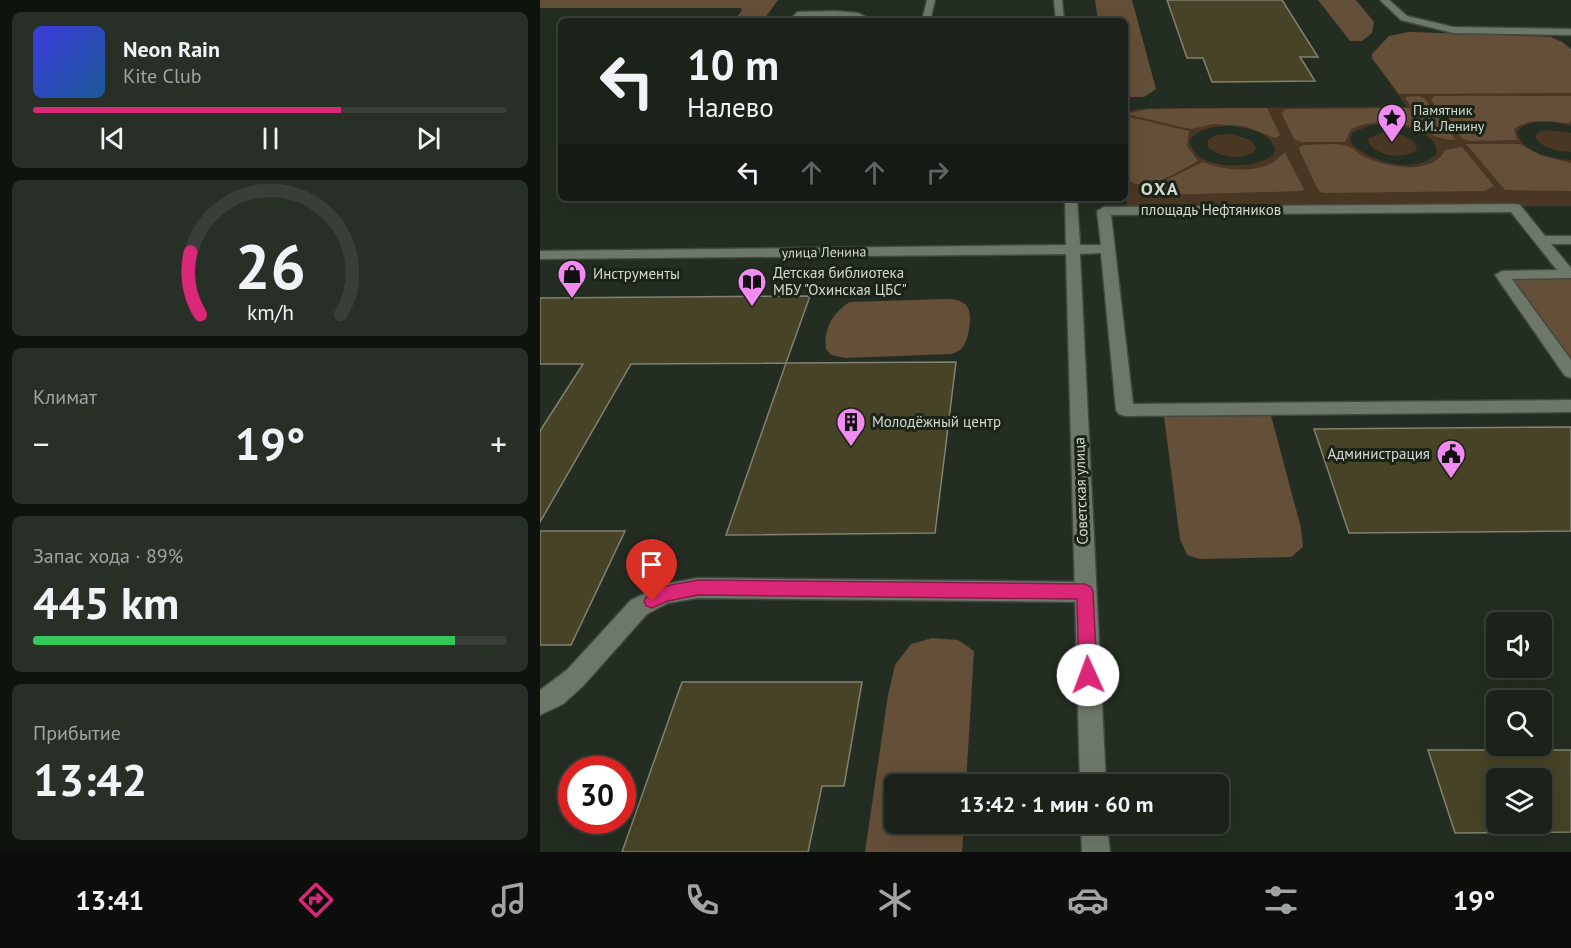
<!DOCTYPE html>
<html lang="ru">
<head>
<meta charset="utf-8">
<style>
  :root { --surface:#1b2219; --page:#282f26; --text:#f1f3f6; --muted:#a0a4a2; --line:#393f38; --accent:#db2777 }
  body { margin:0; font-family:"PT Sans",sans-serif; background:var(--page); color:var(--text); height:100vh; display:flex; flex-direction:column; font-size:22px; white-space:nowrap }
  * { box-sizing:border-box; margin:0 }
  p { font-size:20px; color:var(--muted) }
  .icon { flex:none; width:33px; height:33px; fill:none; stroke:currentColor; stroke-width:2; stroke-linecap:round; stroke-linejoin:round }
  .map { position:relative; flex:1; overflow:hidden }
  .details { display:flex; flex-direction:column; gap:12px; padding:12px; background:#0f130e; width:540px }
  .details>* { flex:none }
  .banner { position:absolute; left:18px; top:18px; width:570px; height:183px; border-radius:9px; box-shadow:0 6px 24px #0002,0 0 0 2px var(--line); background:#1b2219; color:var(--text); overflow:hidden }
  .buttons { position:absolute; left:946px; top:612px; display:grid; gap:12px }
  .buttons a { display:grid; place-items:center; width:66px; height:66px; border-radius:9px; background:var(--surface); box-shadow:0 6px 24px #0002,0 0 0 2px var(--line); font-size:30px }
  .speed { position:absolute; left:18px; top:756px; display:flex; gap:12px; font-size:30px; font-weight:700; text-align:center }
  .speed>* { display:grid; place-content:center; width:78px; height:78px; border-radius:50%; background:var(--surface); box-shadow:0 6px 24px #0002,0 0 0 2px var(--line); line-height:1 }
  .speed .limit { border:9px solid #d22; background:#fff; color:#111 }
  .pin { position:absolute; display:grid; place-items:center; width:51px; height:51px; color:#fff; margin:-62px -26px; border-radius:50% 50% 50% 0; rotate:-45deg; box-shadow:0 0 6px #0007 }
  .pin .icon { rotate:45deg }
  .me { position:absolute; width:66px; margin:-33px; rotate:358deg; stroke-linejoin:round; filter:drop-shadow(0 0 4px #0008) }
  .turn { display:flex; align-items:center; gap:21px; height:126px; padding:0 30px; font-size:27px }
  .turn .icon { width:78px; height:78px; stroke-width:2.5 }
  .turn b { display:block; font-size:42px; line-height:51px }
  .lanes { display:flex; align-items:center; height:57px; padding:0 30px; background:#0003; justify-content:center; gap:30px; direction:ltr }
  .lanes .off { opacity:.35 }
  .big { font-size:45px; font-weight:600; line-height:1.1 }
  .details .widget { flex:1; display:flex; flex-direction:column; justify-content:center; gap:9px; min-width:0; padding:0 21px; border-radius:9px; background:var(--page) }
  .details .dial { align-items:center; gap:0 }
  .dial svg { height:156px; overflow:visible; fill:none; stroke:var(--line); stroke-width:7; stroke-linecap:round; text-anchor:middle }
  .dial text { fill:var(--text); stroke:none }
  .song { display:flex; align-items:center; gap:18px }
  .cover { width:72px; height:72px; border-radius:9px; background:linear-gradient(135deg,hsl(240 70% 55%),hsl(210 70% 35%)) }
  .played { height:6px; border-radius:3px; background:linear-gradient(90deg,var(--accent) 65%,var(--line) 65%) }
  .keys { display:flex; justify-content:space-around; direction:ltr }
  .heat { display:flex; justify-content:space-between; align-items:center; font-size:33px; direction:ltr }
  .charge { height:9px; border-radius:4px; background:linear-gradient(90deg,#34c759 89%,var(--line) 0) }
  .trip { position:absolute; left:344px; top:774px; width:345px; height:60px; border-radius:9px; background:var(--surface); box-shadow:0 6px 24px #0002,0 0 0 2px var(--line); font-weight:600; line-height:60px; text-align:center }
  .tabs { display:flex; height:96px; justify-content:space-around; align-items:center; background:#0b0e0a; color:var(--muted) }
  .tabs .icon { width:42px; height:42px }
  .tabs .current { color:var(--accent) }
  .tabs b { font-size:27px; color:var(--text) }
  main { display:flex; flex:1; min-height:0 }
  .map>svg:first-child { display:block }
</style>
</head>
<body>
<main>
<section class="details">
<div class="widget">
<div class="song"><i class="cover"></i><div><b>Neon Rain</b><p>Kite Club</p></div></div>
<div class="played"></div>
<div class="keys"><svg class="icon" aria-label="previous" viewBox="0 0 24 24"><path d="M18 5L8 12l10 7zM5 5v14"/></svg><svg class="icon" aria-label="pause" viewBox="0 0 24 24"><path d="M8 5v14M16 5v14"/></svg><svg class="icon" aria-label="next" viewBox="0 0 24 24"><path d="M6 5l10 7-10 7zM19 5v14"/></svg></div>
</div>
<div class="widget dial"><svg viewBox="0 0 100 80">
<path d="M14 69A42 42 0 1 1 86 69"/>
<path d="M14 69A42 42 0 0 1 9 37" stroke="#db2777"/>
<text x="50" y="56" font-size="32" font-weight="700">26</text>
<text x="50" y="72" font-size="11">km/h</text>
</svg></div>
<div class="widget"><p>Климат</p>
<div class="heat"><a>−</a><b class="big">19°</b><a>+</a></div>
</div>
<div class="widget"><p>Запас хода · 89%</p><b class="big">445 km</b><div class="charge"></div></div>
<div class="widget"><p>Прибытие</p><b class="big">13:42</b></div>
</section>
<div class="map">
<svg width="1031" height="852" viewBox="0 0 1031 852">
  <rect width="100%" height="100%" fill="#242d21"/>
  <!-- green -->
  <path fill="#4a3723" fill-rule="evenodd" d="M869,32l142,5 11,5 9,7v77c-16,-4 -43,-9 -54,6 5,21 36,27 54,28v46l-444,3 -2,-97 13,-3 35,-1 234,-1 -35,-49v-4l17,-18zM832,125c19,-1 64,2 65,28 -20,23 -66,9 -85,-9l-2,-6 3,-6zM690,126c17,2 39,5 45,23l-2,6c-18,16 -81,16 -83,-15 10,-13 25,-13 40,-14z
    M1006,130l25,3v19c-13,-1 -30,-3 -36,-16l5,-5z
    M841,133c13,-1 24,2 34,9l2,8c-13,10 -45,7 -49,-11z
    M690,134l21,6 5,8 -2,4c-14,8 -34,6 -46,-5v-7l8,-5z"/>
  <!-- forest -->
  <path fill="#644f39" d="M0,0h238l-15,21h-29l8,-11 -1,-2h-201z
    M555,0h37l24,89 -12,8h-19v-76h-27z
    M778,0h38l18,22 -2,11 -10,8h-12z
    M869,32l142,5 11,5 9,7v44l-172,1 -27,-36v-4l17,-18z
    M879,96l6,3 31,41c-14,0 -24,-5 -36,-10 -22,-9 -47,-11 -69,-1l-6,13h-45l-6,-3 -12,-25 2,-4 3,-1 122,-1 2,-1 -6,-10z
    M894,96h137v24l-2,3c-20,-1 -38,-6 -55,6l3,11 -48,1 -7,-3 -31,-38z
    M727,108l13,27 -5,3 -31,-12 -30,-2 -23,5 -66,-15 23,-5z
    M585,116l64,15 -2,15 11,15c-18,9 -67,43 -73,9z
    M926,144h54l20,11 31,8v28l-66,-1z
    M764,145c13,0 31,-3 43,1 7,2 13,9 20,12 20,9 66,18 78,-8l17,-3 32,39 -10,5 -161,2 -5,-3 -19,-41v-2z
    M745,153l19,36 -2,2 -139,4 -14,-4 1,-3 53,-26c18,8 48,11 67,2 6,-3 10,-8 15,-11z
    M962,275h69v97z
    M403,299c8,0 17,0 23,6 8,8 3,38 -6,45 -3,2 -6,3 -9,4l-106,4 -14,-3 -5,-6c-3,-20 8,-38 24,-47z
    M729,408l32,120 2,19 -12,10 -91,2 -13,-4 -7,-16 -17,-130z
    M392,638l26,2 16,11 -8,133h-72v40h70l-2,28h-97l23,-157 7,-30 16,-21z"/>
  <!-- building -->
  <path fill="#464326" stroke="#838170" stroke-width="1.5" fill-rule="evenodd" d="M627,0h115l36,57h-18l15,24 -103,1 -9,-24h-16z
    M270,296l-24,67 -155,1 -91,158v-91l43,-67h-43v-66z
    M416,362l-21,171 -209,2 60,-172z
    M1031,427v104l-222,2 -35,-104z
    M0,531h85l-54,114h-31z
    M142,682h180l-18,104h-22l-14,66h-186z
    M888,750h143v82l-116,1zM957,778h45v46h-45z"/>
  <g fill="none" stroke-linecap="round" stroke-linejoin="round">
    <!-- lane casing -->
    <g stroke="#41493e" stroke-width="3">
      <path id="lane" d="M387,0h8l-5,21h-8z
        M840,0h9l18,16 46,11 118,2v6l-118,-2 -52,-13z
        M295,11l23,2 17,8 -30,-5 -45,2 -3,3h-8l8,-9z
        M158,578l387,4 8,3 3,7 -3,7 -8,3 -387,-4 -30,5 -21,11 -64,72 -20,18 -23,11v-25l27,-20 64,-70 34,-16z"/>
    </g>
    <!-- street casing -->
    <g stroke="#41493e" stroke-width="3">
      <path id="street" d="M514,0h8l2,21h-8z
        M525,198h12l3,47h21l-4,-34 7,-4 411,-3 5,1 25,31h26v8h-20l20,24v10l-59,1 59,81v18l-6,-2 -70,-101 7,-4 55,-1 -46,-58 -400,3 22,189 438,-4v12l-446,4 -6,-2 -3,-4 -15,-157 -21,1 26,530h-26l-14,-530 -526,5v-8l526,-6z
        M541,824h26l3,28h-28z"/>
    </g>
    <!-- lane -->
    <use href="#lane" fill="#6e7869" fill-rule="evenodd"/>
    <!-- street -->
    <use href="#street" fill="#6e7869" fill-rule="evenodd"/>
  </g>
  <!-- route -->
  <path fill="#db2777" stroke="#8e194d" stroke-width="1.5" d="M158,580l387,4 6,3 2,5 4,83 -2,6 -7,3 -6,-3 -3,-6 -2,-76 -379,-4 -30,6 -16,7 -6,-2 -2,-5c7,-17 38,-17 54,-21z"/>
  <!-- icons -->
  <defs>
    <g id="sight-pin" transform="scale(1.5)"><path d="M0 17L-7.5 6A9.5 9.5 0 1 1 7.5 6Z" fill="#f28af3" stroke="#1b2417"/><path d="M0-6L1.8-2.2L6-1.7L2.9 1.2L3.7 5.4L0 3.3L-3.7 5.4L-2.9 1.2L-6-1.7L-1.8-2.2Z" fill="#111"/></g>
    <g id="shop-pin" transform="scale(1.5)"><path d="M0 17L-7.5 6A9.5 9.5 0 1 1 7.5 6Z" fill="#f28af3" stroke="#1b2417"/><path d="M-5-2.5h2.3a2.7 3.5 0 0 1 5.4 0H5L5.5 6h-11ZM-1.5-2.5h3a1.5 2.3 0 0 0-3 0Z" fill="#111"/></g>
    <g id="library-pin" transform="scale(1.5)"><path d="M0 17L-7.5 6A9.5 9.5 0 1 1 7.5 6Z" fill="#f28af3" stroke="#1b2417"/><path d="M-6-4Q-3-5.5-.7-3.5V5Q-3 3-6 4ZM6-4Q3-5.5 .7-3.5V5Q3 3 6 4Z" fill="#111"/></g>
    <g id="building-pin" transform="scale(1.5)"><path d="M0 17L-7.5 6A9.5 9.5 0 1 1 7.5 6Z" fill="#f28af3" stroke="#1b2417"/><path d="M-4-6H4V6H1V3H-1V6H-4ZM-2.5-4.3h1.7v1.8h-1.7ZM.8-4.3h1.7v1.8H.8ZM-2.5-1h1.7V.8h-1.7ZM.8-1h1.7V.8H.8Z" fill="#111"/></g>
    <g id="civic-pin" transform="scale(1.5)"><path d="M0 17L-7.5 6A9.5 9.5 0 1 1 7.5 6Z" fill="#f28af3" stroke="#1b2417"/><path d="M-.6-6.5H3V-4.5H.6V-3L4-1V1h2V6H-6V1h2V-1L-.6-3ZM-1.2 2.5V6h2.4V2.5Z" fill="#111"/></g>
  </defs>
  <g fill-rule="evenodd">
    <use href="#sight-pin" x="852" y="118"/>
    <use href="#shop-pin" x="32" y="274"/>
    <use href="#library-pin" x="212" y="282"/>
    <use href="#building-pin" x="311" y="422"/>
    <use href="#civic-pin" x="911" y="454"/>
  </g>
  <g text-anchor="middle" stroke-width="6" stroke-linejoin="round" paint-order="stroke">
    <!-- far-poi labels -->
    <g font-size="14" fill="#d4dad2" stroke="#1b2417" text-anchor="start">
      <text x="873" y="115">Памятник<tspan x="873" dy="16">В.И. Ленину</tspan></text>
    </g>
    <!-- far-street labels -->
    <g font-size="14" fill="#d4dad2" stroke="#1b2417">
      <text transform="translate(284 252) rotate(-1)" y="5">улица Ленина</text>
    </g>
    <!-- street labels -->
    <g font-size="15" fill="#d4dad2" stroke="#1b2417">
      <text x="671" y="215">площадь Нефтяников</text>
      <text transform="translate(541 491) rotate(-92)" y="5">Советская улица</text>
    </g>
    <!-- poi labels -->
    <g font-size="15" fill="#d4dad2" stroke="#1b2417" text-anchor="start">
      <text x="233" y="278">Детская библиотека<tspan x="233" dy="17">МБУ "Охинская ЦБС"</tspan></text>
      <text x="53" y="279">Инструменты</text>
      <text x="332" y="427">Молодёжный центр</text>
      <text x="890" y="459" text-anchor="end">Администрация</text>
    </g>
    <!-- far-district labels -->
    <g font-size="18" font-weight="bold" letter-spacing="1.5" fill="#d4dad2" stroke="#1b2417">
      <text x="620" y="195">ОХА</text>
    </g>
  </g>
</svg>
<div class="buttons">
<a><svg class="icon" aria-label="sound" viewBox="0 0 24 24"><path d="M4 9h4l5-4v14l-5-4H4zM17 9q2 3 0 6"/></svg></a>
<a><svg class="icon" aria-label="search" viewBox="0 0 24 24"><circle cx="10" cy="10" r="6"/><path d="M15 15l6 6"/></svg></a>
<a><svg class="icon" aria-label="layers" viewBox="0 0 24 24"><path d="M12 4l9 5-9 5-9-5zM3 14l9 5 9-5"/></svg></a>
</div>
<div class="speed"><div class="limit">30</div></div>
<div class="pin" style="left:112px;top:601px;background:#d93025"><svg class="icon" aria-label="arrive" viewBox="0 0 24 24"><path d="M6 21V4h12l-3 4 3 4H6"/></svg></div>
<svg class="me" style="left:548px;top:675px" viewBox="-20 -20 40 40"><circle r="19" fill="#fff"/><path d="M0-13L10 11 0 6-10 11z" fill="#db2777"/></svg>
<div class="trip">13:42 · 1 мин · 60 m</div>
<div class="banner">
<div class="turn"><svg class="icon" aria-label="left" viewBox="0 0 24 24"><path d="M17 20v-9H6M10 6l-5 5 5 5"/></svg><div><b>10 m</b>Налево</div></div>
<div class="lanes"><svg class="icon" aria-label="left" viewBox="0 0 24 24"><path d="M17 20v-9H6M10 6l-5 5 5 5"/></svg><svg class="icon off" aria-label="ahead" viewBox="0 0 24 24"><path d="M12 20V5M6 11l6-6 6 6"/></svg><svg class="icon off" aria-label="ahead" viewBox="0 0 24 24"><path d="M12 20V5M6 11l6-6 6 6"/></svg><svg class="icon off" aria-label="right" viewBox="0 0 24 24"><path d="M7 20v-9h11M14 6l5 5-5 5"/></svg></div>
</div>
</div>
</main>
<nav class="tabs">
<b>13:41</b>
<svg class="icon current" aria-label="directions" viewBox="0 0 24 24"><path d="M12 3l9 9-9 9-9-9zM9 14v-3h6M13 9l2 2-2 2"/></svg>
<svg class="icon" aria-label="music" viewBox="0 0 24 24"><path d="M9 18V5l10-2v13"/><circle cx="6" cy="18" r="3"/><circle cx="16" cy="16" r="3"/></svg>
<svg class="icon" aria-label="phone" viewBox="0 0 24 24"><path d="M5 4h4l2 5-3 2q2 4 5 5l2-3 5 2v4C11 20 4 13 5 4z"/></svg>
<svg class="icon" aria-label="climate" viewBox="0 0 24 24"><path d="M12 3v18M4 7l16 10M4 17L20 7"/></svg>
<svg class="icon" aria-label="car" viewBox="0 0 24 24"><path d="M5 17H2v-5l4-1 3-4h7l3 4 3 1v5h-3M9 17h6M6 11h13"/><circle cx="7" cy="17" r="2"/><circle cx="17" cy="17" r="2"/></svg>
<svg class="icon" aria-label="filters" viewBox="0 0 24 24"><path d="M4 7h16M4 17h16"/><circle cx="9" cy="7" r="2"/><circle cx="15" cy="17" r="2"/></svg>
<b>19°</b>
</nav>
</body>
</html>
